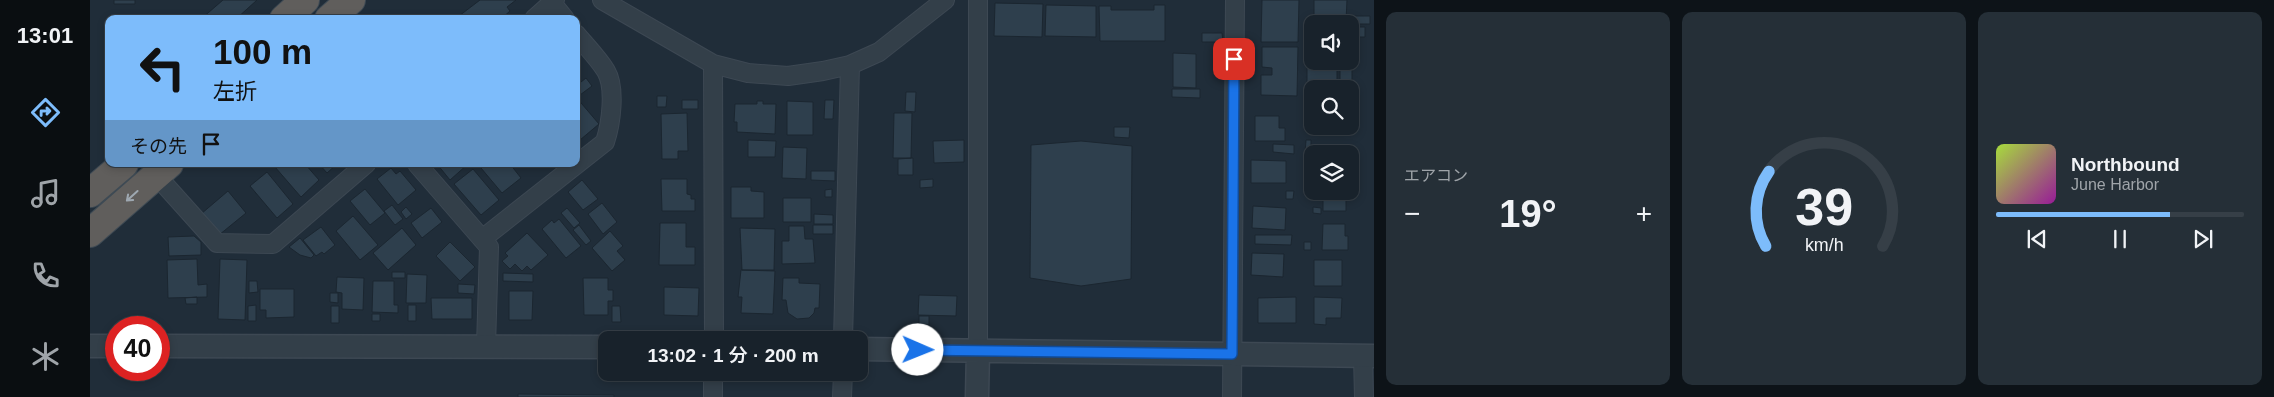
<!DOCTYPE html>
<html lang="ja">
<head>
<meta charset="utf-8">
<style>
  :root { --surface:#18222b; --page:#252f37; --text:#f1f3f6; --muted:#9fa4a9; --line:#363f47; --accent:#7dbcfb }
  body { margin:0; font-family:Helvetica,"Noto Sans JP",sans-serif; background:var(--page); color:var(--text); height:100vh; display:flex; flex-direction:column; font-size:19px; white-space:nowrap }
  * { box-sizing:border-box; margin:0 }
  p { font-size:16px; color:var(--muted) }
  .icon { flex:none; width:28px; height:28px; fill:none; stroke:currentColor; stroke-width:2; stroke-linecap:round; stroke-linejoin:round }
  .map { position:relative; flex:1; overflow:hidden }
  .sheet { display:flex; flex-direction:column; gap:12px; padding:12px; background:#0d1318; width:900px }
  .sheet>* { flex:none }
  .guide { position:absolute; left:15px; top:15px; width:475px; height:152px; border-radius:10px; box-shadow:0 2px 8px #0003,0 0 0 1px var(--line); background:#7dbcfb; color:#111; overflow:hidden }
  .tools { position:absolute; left:1214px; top:15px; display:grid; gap:10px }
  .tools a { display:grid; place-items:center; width:55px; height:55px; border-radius:10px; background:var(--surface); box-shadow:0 2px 8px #0003,0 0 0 1px var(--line); font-size:25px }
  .speed { position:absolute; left:15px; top:316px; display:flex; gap:10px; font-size:25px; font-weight:700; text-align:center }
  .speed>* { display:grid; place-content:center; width:65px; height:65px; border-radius:50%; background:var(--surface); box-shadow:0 2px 8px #0003,0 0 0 1px var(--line); line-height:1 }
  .speed .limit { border:8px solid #d22; background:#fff; color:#111 }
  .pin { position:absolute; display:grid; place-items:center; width:42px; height:42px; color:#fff; margin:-21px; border-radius:10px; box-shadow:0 2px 8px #0006 }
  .me { position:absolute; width:55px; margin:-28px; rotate:91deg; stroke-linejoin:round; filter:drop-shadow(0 0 4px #0008) }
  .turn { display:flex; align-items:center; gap:18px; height:105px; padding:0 25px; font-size:22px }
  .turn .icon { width:65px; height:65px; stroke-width:2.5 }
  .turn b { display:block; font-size:35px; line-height:42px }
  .then { display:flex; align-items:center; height:48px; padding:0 25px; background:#0003; gap:10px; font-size:19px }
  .big { font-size:38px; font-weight:600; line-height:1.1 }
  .sheet .tile { flex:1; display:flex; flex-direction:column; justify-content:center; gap:8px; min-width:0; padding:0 18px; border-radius:10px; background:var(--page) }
  .sheet .dial { align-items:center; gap:0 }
  .dial svg { height:130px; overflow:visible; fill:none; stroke:var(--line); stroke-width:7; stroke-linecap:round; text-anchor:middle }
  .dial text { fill:var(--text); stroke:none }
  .song { display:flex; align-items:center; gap:15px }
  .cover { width:60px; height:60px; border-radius:8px; background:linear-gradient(135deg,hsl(80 70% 55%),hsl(300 70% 35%)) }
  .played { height:5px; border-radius:2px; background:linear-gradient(90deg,var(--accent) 70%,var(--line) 70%) }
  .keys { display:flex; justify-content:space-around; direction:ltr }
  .heat { display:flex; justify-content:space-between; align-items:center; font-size:28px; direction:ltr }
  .sheet .tiles { flex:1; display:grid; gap:12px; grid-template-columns:repeat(3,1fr) }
  .trip { position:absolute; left:508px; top:331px; width:270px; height:50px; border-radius:10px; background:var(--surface); box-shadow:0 2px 8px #0003,0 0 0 1px var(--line); font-weight:600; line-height:50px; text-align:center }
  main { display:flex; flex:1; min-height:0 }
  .dock { display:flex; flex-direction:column; width:90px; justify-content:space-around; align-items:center; background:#0a0e11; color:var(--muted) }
  .dock .icon { width:35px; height:35px }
  .dock .current { color:var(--accent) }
  .dock b { font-size:22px; color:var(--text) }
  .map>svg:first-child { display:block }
</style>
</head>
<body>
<main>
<nav class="dock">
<b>13:01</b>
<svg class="icon current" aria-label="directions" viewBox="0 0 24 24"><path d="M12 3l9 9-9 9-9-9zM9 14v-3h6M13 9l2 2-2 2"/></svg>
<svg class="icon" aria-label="music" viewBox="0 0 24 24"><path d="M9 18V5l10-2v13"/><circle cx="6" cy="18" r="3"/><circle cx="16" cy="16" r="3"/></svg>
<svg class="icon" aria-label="phone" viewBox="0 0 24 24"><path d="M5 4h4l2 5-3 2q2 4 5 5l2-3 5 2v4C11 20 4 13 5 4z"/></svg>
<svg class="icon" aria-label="climate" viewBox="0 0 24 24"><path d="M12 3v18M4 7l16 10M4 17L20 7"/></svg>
</nav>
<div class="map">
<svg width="1284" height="397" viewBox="0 0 1284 397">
  <rect width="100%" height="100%" fill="#202d39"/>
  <!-- building -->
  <path fill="#2e3f4d" stroke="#1b2630" d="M24,0h21v4h-21z
    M133,0h34l-21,19h-35z
    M390,0h36l-9,7 3,4 -9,8h-46z
    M1172,0h37l-1,42h-37z
    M1224,0h33l-1,21 -32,-1z
    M905,3l48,1 -1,33 -48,-1z
    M956,5l50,1v31l-51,-1z
    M1064,5h11v36h-65l-1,-35h12v4h43z
    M1259,16h21v8h-21z
    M1260,27h15v10h-15z
    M1217,31h5v28l-7,-1z
    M1112,33h20l1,9h-21z
    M1172,47h36l-1,49 -36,-1v-20h11v-7l-10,-1z
    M1083,53l23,1v34l-23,-1z
    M1250,63h12v17h-12z
    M1217,68h30v21h-25v37h34v6h-39z
    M496,78l6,8 -12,9 -4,-4v-5z
    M1082,89h28v9l-28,-1z
    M816,92h10l-1,20 -10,-1z
    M567,96h10l-1,11h-9z
    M486,97l23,27 -19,16 -4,-5z
    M592,100h16v9h-16z
    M735,100h9l-1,19h-9z
    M667,101h6v3h13l-1,30 -38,-2v-10h-3l1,-18h22z
    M697,101l26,1v33h-26z
    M597,113l1,38h-10v8h-16l-1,-45z
    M804,113h18l-1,45h-18z
    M1165,116h24v12h6v13h-30z
    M1024,127h16l-1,11 -15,-1z
    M658,140l28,1 -1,16h-27z
    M874,140v22l-30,1 -1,-22z
    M1216,140h5v14h-6z
    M991,141l51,5 -1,133 -50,7 -51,-8 1,-133z
    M1183,144l21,1v9l-21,-2z
    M693,147l24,1 -1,31 -24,-1z
    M1233,147h24l1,7h-25z
    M823,158v17h-15v-16z
    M1161,160l35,1v22h-35z
    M189,164h26l14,16 -18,17 -26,-30z
    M229,164h18l-10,9z
    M347,164h31l-18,16z
    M396,164h24l11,14 -19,15 -21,-25z
    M301,168l5,6 4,-3 16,19 -18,15 -21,-26z
    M383,169l26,31 -18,15 -27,-31z
    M721,171h24v10l-24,-1z
    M177,172l26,32 -16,14 -27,-32z
    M571,179h26v15l4,1v4h4v12h-33z
    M843,179v8l-13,1v-8z
    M492,180l16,19 -15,11 -15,-18z
    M641,187h20v4l13,1v26h-33z
    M275,189l20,24 -15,12 -20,-24z
    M742,189v8h-7v-7z
    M138,191l18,22 -27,22 -18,-21z
    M1196,191h8l-1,8h-7z
    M1233,191h23v20h-23z
    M693,198h28v24h-28z
    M512,203l15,19 -14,12 -15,-20z
    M302,205l11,14 -8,6 -11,-14z
    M1163,206l33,2 -1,22 -33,-2z
    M316,207l6,7 -6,5 -5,-7z
    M1223,207l8,1v6l-8,-1z
    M341,208l11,14 -20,16 -11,-15z
    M477,208l13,15 -6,5 -13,-15z
    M724,214l19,1v9h-19z
    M263,216l25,29 -18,15 -24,-29z
    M469,219l22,27 -15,12 -24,-29 10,-9 2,3z
    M570,223h26v24h9v18h-36z
    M1233,224h22v12h3v14h-26z
    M489,225l12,16 -5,4 -13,-15z
    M723,225h20v9h-20z
    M699,226h15l1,13h8l2,24 -33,1v-23h7z
    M231,227l14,18 -11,9 -2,-2 -6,4 -13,-16z
    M312,228l14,17 -28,25 -15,-17z
    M650,228l35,1 -1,41h-32z
    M520,231l13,15 -6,5 8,9 -13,11 -20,-23z
    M437,233l21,22 -17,15 -4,-4 -5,5 -7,-7 -5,5 -8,-8 6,-5 -3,-3z
    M1165,235h37l-1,10 -36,-1z
    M104,236l7,6v13l-32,1 -1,-19z
    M210,238l14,17 -3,3 -11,-3 -11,-8z
    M360,242l25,25 -15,14 -24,-25z
    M1214,242h7v8h-7z
    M1162,253l32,1 -1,23 -32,-2z
    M107,259l1,26 9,-1v13l-39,1 -1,-38z
    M130,259l27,1 -2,60 -27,-1z
    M1224,260h28v26h-28z
    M651,270l34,1 -2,43 -32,-1 1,-16h-4z
    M302,272h13v6h-13z
    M413,273l30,1v8l-30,-1z
    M317,274l20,1 -1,28h-20z
    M247,277l27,1 -1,32 -21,-1v-16l-6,-1z
    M493,278h25v12h5v11h-5v14h-24z
    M693,278h16v5l21,1 -1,24h-4l-1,5 -5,5 -12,1 -9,-6 -2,-13h-4z
    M159,281h8l1,11 -9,1z
    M283,281h21v24h4v8l-26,-1z
    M368,284l17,1 -1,9 -16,-1z
    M574,287l35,1 -1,28 -34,-1z
    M170,289h34v28l-28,1v-8h-6z
    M419,291h24l-1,29h-23z
    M240,293h8v10l-8,-1z
    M829,295l38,1 -1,20 -38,-1z
    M107,297v7h-11l-1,-6z
    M1206,297v26h-38v-25z
    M1224,297l28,1 -1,20h-15v7l-12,-1z
    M341,298h41v21h-40z
    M166,305v16h-8v-15z
    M318,305h8v16h-8z
    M241,306h8v17h-8z
    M522,306h8l1,16h-9z
    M282,314h8v7h-8z
    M829,316h10v9h-10z
    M428,394l96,1v2h-96z"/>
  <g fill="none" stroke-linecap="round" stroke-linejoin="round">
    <!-- minor casing -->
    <g stroke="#3d4853" stroke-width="20">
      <path id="minor" d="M512,0l111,64 35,9 40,3 35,-5 27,-6 29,-13 66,-52
        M462,3l13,16
        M444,19l21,-19
        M623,64l1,276
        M327,164l72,83 -3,99
        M66,175l61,68 56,1 93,-80
        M392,239l123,-97c6,-18 11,-54 1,-71 -8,-13 -20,-25 -30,-37
        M753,340l7,-275
        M888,351v-351
        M1273,356l1,41
        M623,397v-25
        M752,397l1,-25
        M1142,397l3,-397"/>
    </g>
    <!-- tertiary casing -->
    <g stroke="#3d4853" stroke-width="25">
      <path id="tertiary" d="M0,346h26
        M69,346l447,1
        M769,349l515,7
        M887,397l1,-46"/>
    </g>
    <!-- trunk casing -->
    <g stroke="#3e4a54" stroke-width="30">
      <path id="trunk" d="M194,19l21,-19
        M239,19l22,-19
        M0,193l34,-29
        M0,233l79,-69"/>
    </g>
    <!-- minor -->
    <use href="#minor" stroke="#333f49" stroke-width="18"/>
    <!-- tertiary -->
    <use href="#tertiary" stroke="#333f49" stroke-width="22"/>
    <!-- trunk -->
    <use href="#trunk" stroke="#605e5c" stroke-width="28"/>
  </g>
  <!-- one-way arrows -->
  <defs><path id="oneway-shaft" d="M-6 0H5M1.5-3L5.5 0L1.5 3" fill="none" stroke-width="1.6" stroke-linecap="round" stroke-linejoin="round" transform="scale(1.25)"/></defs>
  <use stroke="#9ea8b1" href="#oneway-shaft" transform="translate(42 196) rotate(138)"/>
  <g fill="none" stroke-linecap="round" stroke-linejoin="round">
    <!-- route casing -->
    <g stroke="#114b97" stroke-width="12">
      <path id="route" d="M828,350l314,4 2,-295"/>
    </g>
    <!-- route -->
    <use href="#route" stroke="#1a73e8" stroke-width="9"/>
  </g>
</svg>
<div class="tools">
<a><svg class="icon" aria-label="sound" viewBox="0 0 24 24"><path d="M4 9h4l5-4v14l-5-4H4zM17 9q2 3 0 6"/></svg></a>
<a><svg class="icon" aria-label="search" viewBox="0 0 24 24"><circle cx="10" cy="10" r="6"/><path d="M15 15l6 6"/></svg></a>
<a><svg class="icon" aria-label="layers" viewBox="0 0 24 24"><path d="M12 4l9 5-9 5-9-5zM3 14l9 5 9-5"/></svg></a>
</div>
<div class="speed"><div class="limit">40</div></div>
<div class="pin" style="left:1144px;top:59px;background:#d93025"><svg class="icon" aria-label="arrive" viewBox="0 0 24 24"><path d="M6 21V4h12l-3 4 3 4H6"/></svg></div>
<svg class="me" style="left:828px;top:350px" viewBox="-20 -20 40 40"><circle r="19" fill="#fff"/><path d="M0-13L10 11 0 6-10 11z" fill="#1a73e8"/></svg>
<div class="trip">13:02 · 1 分 · 200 m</div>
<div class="guide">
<div class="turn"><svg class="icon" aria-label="left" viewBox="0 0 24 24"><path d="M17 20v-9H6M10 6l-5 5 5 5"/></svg><div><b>100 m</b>左折</div></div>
<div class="then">その先<svg class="icon" aria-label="arrive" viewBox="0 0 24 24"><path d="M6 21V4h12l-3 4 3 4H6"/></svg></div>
</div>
</div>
<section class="sheet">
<div class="tiles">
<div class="tile"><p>エアコン</p>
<div class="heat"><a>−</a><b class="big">19°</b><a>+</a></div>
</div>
<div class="tile dial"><svg viewBox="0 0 100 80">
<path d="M14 69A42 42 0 1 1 86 69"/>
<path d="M14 69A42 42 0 0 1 16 23" stroke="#7dbcfb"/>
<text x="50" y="56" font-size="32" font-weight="700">39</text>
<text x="50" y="72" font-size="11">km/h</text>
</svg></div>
<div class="tile">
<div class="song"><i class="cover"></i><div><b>Northbound</b><p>June Harbor</p></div></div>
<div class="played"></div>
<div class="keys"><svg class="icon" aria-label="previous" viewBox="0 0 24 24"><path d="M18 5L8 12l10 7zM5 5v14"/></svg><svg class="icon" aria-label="pause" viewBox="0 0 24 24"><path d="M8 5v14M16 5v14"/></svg><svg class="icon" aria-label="next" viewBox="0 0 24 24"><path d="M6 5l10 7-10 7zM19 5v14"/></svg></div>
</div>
</div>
</section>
</main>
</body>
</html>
